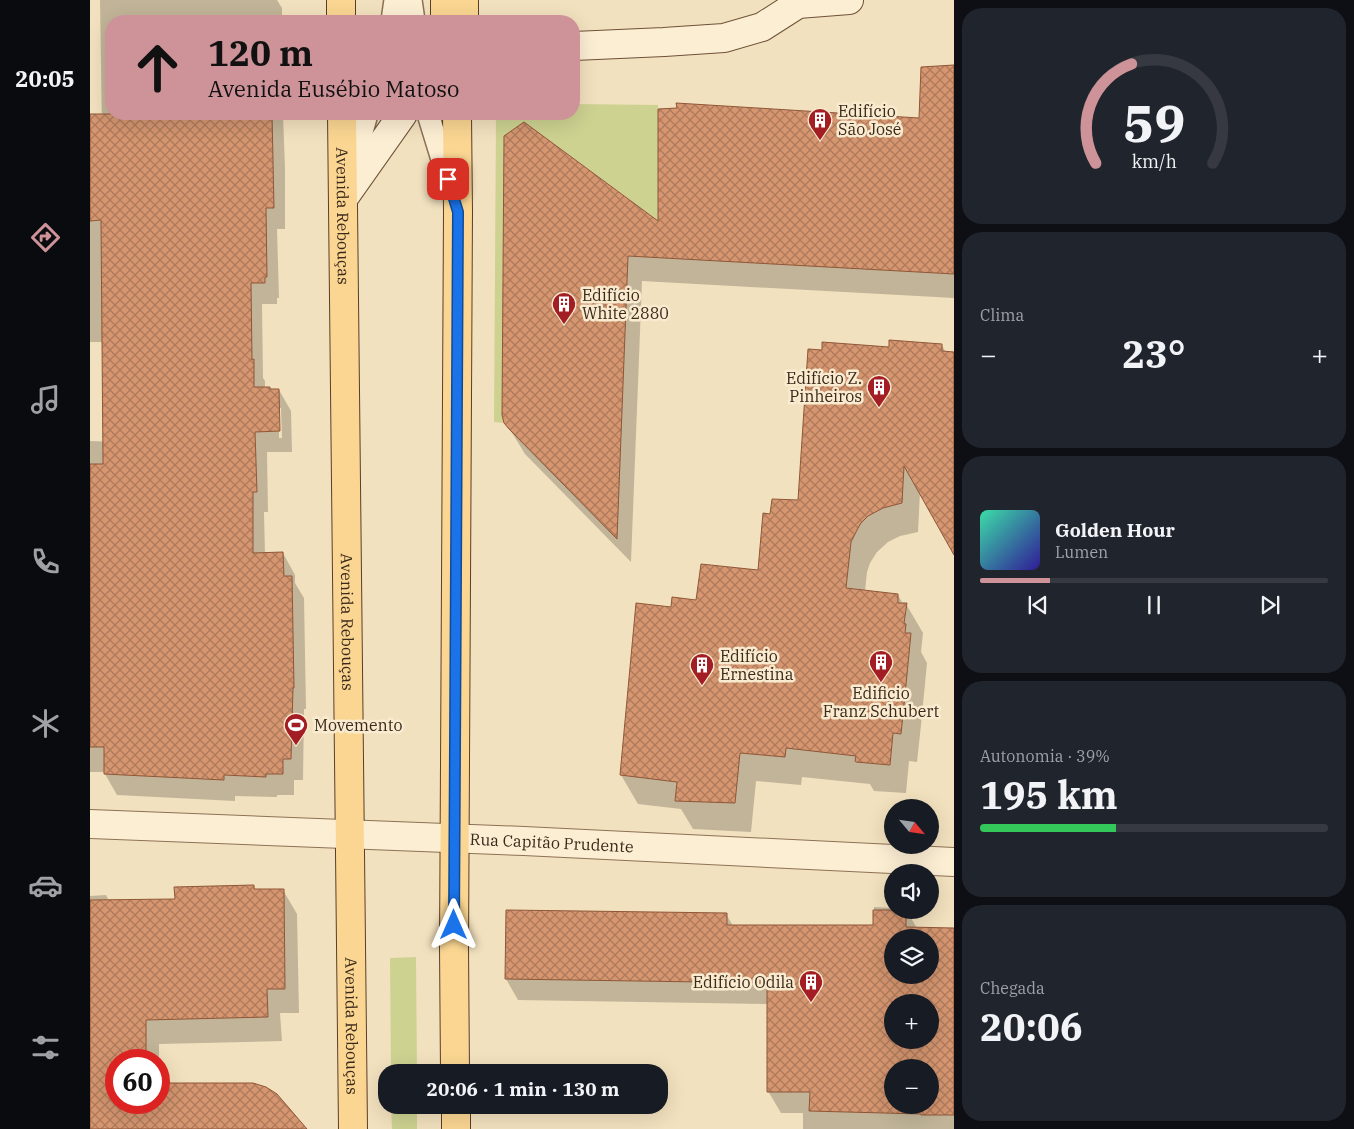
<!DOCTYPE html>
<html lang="pt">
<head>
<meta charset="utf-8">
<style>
  :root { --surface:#171b24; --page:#20242c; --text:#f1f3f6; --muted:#9ea1a6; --line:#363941; --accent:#ce9398 }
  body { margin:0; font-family:"IBM Plex Serif",serif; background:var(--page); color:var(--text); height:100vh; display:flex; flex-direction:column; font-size:19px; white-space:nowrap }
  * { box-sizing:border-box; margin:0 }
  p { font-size:16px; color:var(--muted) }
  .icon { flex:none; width:28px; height:28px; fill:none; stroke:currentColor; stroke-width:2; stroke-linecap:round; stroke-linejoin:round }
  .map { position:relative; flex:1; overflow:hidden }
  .sheet { display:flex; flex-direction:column; gap:8px; padding:8px; background:#0d0f14; width:400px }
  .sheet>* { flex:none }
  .banner { position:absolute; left:15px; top:15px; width:475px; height:105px; border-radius:20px; box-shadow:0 5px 20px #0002; background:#ce9398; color:#111; overflow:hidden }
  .needle { width:32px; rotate:119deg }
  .fabs { position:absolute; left:794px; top:799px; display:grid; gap:10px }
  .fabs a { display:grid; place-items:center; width:55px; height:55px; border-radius:50%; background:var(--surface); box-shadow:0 5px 20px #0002; font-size:25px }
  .speed { position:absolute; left:15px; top:1049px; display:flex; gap:10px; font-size:25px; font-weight:700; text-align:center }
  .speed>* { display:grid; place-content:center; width:65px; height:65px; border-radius:50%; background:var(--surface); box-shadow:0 5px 20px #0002; line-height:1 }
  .speed .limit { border:8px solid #d22; background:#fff; color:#111 }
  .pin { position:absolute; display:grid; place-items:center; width:42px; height:42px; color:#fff; margin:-21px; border-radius:10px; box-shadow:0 2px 8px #0006 }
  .me { position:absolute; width:55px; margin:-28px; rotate:0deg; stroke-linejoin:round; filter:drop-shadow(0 0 4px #0008) }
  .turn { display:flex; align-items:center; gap:18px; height:105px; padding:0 20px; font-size:22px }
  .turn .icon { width:65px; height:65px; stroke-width:2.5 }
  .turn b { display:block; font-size:35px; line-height:42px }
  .big { font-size:38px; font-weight:700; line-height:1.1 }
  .sheet .card { flex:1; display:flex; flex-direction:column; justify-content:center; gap:8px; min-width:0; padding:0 18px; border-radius:20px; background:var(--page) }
  .sheet .dial { align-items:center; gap:0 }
  .dial svg { height:130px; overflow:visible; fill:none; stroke:var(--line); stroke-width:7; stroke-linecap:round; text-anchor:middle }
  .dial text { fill:var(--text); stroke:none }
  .song { display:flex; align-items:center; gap:15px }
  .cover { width:60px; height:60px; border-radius:8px; background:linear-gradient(135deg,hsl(160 70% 55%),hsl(250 70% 35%)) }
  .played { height:5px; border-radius:2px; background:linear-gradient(90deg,var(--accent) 20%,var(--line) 20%) }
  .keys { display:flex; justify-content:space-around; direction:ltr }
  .heat { display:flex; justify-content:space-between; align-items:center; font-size:28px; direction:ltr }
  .charge { height:8px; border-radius:4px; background:linear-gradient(90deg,#34c759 39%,var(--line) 0) }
  .trip { position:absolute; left:288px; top:1064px; width:290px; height:50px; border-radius:20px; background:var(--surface); box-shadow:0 5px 20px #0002; font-weight:700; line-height:50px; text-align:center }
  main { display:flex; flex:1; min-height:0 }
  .tab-bar { display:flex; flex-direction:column; width:90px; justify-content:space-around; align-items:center; background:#090b0e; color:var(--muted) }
  .tab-bar .icon { width:35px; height:35px }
  .tab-bar .on { color:var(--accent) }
  .tab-bar b { font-size:22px; color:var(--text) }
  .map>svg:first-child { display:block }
</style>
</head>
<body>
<main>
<nav class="tab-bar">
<b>20:05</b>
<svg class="icon on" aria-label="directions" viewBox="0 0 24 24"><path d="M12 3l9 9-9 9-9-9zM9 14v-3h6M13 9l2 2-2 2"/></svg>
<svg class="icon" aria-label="music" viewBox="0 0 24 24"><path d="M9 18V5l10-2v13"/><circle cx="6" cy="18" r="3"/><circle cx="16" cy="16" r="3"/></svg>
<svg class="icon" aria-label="phone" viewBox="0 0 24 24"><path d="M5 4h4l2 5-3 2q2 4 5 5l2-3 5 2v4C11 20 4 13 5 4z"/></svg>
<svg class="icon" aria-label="climate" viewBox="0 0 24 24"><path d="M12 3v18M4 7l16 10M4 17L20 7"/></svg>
<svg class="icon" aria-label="car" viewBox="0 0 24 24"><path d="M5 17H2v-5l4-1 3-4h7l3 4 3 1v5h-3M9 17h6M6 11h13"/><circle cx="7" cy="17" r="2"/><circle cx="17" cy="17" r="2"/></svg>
<svg class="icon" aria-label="filters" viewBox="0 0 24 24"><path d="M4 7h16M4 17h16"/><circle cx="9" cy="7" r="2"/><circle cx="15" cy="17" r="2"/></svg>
</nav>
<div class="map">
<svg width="864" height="1129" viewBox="0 0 864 1129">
  <defs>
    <pattern id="building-cross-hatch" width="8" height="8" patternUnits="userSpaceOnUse" patternTransform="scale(1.25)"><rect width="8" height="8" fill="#d59670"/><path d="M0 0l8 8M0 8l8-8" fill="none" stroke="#ae7a5b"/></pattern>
  </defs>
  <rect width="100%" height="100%" fill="#f2e1be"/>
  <!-- green -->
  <path fill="#cdd291" d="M484,104l84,1v130l-28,-35 -106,-78 -20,14v287l-10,-1 2,-308h78z
    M326,957l1,115h-26l-1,-114z
    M301,1105h26v24h-25z"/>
  <!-- shadow -->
  <path fill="#0003" fill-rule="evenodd" d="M10,0h177l5,8v13h-171v93h172l2,54v61h-8l2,69h-2v6h-15l1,74 2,3v7h5l1,2h8l12,21 1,41h-25l1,60h-4l1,42 18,-1 12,22v8l9,15 2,111h-2l-1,71h-9v15h-17v2l-42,-1v5l-118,-6 -12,-21v-2h-15v-331l29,1 -15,-100h-14v-209l12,-1zM189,408h2l1,30h-3z
    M864,66v232l-312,-17 -11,281 -106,-108 -19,-31 -1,-286 154,86 261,-104z
    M852,345l4,8h8v199l-34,-60 -2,40 -18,4 -12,6 -11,10 -7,11 -3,9 -2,19 33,4 5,9h3l17,29 -2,19 6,11 -6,62 -4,37 -8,-1 -3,32 -32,-2 -4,-7 -68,-7 -1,8 -45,-4 -5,51 -58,-3 -12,-20 -43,-5 -17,-29 51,-167 25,-7 62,-29 12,-57 28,-14 91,-153z
    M164,886l2,5 27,-1 14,24 2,99h-19l2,28 -123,3v32l14,8 128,45h-211v-233l16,-1 3,6 67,-1zM26,1060h43v42h-43z
    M784,907l18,1v2h14l11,18 37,2v199h-151v-16h-22l-13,-22v-87l-250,-4 -12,-21 220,-65 7,12h141zM802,938h38v37h-38zM802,1002h38v38h-38zM802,1068h38v37h-38z"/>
  <!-- building -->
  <path fill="url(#building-cross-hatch)" stroke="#8f5738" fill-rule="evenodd" d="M864,65v209l-326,-18 -11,283 -108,-110 -5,-6 -2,-8 2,-279 20,-14 134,99v-112l19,-1 -1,-5 243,15 2,-51z
    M0,114h182l2,94h-8l1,69h-2v6h-14l1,77 2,-1v28h16v2h9l1,42 -25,1 2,60h-4v61l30,-1 1,24h8l2,112h-1l-2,71h-8v15h-17v3l-42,-2v5l-120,-6v-27h-14v-283h13l-2,-244 -11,1z
    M799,340l53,4v7l12,1v203l-50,-89 -2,37 -19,5 -15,8 -7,7 -4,7 -6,12 -5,46 52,6v9h9l-3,20 2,1 -1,9h6l-6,62 -4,39 -8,-1 -3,32 -34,-3 -1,-1 1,-5 -70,-8 -1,9 -45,-4 -5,50 -60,-2 2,-19 -57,-7 16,-172 35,4 1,-10 24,3 5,-36 57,6 5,-57 7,1 2,-15 26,1 10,-151 14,1v-8l67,5z
    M164,885v4h30l1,100h-18l1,28 -122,3v40h-30v42h43v-19h94l13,4 11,7 30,35h-217v-229l85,-1 -1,-12z
    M416,910l221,3v12h146v-15h33v17l48,1v187h-33v-1l-112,-3 1,-19h-43v-109l-262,-4zM802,938h38v37h-38zM802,1002h38v38h-38zM802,1068h38v37h-38z"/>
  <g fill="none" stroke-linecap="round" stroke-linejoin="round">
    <!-- service casing -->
    <g stroke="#8d7155" stroke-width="24">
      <path id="service" d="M321,0l3,21
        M302,21l3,-21
        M338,114l24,78
        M259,179l18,-65"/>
    </g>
    <!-- minor casing -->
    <g stroke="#8d7155" stroke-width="30">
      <g id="minor">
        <path id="s1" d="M0,824l434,17 430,21"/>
      </g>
    </g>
    <!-- secondary casing -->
    <g stroke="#6f5138" stroke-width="30">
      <path id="secondary" d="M484,46l90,-4 60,-4 38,-11 36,-23 51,-4
        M253,199l60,-85"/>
    </g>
    <!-- primary casing -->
    <g stroke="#5a3e2a" stroke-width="30">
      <g id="primary">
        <path d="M251,0v21"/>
        <path d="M355,0v21"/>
        <path d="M374,21v-21"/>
        <path id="s2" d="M252,114l11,1015"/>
        <path d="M365,1072l-1,-124 4,-736 -1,-98"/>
        <path d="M366,1105v24"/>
      </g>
    </g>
    <!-- service -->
    <use href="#service" stroke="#fceed3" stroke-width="21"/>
    <!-- minor -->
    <use href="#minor" stroke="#fceed3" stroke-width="28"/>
    <!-- secondary -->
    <use href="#secondary" stroke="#fceed3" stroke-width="28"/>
    <!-- primary -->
    <use href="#primary" stroke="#fad692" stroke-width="28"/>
  </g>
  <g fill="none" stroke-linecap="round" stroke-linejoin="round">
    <!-- route casing -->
    <g stroke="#114b97" stroke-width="12">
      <path id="route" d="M358,179l10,33 -4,713"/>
    </g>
    <!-- route -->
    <use href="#route" stroke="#1a73e8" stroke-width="9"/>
  </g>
  <!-- icons -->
  <defs>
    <g id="building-pin" transform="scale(1.25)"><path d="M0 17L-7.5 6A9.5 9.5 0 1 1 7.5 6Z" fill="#a31e24" stroke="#f9ebcf"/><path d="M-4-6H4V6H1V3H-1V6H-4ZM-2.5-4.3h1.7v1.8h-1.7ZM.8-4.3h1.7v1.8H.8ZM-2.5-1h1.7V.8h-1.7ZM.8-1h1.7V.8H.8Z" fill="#fff"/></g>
    <g id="stadium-pin" transform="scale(1.25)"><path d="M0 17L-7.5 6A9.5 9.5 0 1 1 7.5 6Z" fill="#a31e24" stroke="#f9ebcf"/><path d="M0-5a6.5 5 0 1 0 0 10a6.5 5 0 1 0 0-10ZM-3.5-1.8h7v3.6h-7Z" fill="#fff"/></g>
  </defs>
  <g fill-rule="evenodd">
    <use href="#building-pin" x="730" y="120"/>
    <use href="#building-pin" x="474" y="304"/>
    <use href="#building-pin" x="789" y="387"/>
    <use href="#building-pin" x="791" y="662"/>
    <use href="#building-pin" x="612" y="665"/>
    <use href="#stadium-pin" x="206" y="725"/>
    <use href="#building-pin" x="721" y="982"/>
  </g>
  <g text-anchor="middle" stroke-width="5" stroke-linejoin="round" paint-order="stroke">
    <!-- poi labels -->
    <g font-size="16" fill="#3b291b" stroke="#f9ebcf" text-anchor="start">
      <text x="748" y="117">Edifício<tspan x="748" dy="18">São José</tspan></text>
      <text x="492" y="301">Edifício<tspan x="492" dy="18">White 2880</tspan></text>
      <text x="772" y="384" text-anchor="end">Edifício Z.<tspan x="772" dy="18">Pinheiros</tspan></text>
      <text x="630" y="662">Edifício<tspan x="630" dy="18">Ernestina</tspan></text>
      <text x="791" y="699" text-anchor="middle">Edificio<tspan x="791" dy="18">Franz Schubert</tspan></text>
      <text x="224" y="731">Movemento</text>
      <text x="704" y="988" text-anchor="end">Edifício Odila</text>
    </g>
    <!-- street labels -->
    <g font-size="16" fill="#3b291b" stroke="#f9ebcf">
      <text dy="6" stroke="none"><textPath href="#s2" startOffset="102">Avenida Rebouças</textPath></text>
      <text dy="6" stroke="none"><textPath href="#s2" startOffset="508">Avenida Rebouças</textPath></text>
      <text dy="6" stroke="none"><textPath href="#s1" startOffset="462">Rua Capitão Prudente</textPath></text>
      <text dy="6" stroke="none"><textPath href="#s2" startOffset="912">Avenida Rebouças</textPath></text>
    </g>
  </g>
</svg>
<div class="fabs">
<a><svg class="needle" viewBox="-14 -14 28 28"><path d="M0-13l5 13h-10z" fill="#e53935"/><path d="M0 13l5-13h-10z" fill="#9ea1a6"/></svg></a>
<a><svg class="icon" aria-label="sound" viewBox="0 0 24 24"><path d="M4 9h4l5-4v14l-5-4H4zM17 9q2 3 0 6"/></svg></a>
<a><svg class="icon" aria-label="layers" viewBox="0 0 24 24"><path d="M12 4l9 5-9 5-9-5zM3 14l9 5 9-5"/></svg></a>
<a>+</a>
<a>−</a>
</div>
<div class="speed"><div class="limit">60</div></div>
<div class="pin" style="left:358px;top:179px;background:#d93025"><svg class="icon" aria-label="arrive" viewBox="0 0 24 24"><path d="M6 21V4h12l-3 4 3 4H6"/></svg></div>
<svg class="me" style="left:364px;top:925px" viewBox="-20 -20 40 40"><path d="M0-17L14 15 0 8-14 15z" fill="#1a73e8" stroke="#fff" stroke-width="4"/></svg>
<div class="trip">20:06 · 1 min · 130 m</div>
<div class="banner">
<div class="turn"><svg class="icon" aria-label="ahead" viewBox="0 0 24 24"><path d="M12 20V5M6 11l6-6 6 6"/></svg><div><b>120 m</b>Avenida Eusébio Matoso</div></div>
</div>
</div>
<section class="sheet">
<div class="card dial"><svg viewBox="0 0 100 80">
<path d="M14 69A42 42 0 1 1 86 69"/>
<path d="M14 69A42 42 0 0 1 36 8" stroke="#ce9398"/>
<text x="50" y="56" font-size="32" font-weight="700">59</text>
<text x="50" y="72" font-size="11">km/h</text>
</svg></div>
<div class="card"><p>Clima</p>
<div class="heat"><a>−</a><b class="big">23°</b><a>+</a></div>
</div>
<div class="card">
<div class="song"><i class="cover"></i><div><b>Golden Hour</b><p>Lumen</p></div></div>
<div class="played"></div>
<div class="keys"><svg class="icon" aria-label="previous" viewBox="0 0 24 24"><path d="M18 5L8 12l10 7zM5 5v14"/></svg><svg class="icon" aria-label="pause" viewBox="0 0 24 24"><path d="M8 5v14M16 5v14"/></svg><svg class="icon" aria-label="next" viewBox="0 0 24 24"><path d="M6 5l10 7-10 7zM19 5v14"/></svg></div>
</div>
<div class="card"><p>Autonomia · 39%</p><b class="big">195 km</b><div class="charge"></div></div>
<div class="card"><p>Chegada</p><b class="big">20:06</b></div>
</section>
</main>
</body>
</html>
